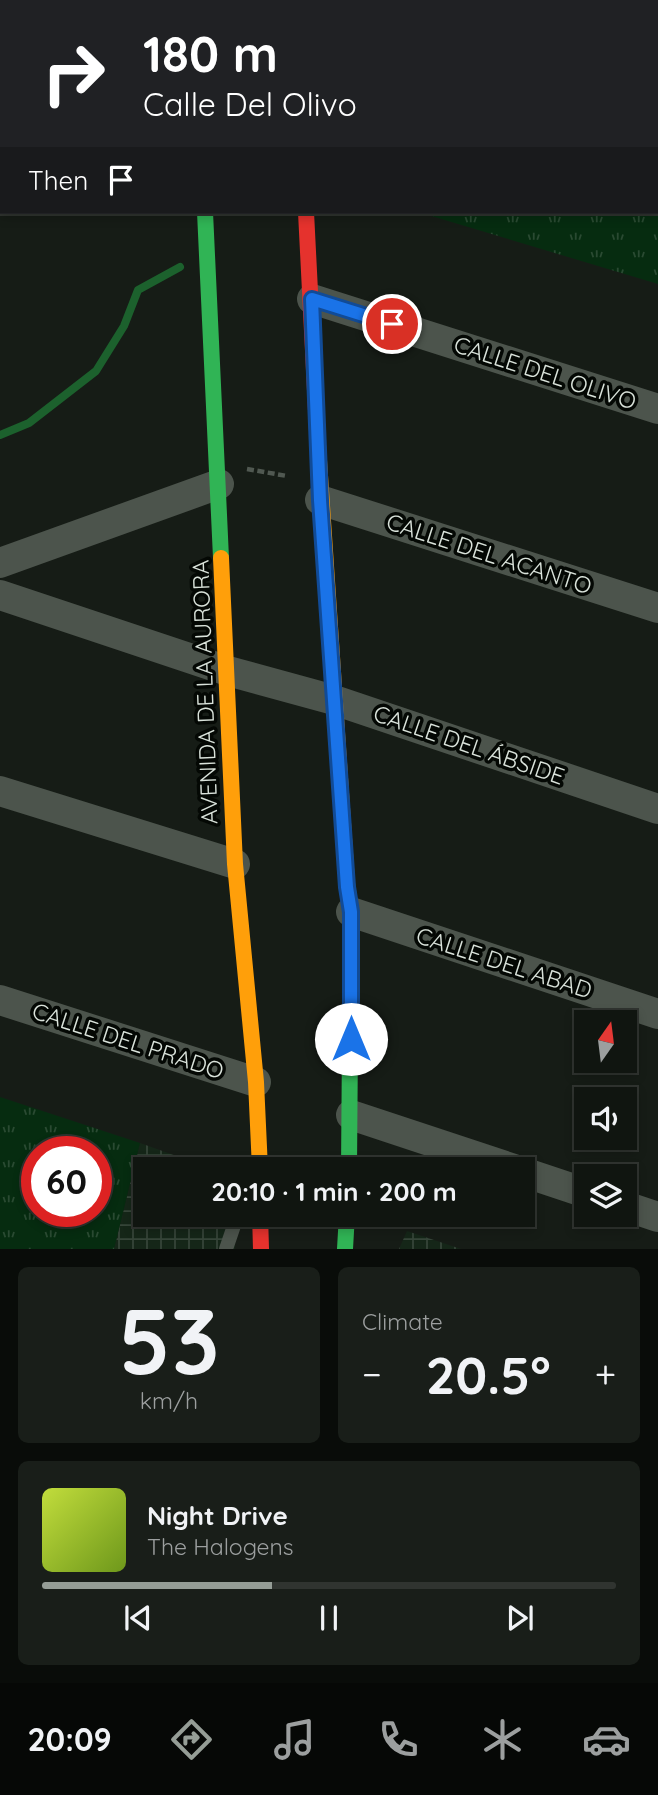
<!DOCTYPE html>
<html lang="en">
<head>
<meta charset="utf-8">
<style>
  :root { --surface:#101510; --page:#191e19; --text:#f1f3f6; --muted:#9c9f9f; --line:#303430; --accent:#959d96 }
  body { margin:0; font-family:Quicksand,sans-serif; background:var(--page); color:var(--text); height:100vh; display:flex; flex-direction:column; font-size:26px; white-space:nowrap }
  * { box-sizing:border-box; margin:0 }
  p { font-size:23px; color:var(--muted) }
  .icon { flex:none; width:38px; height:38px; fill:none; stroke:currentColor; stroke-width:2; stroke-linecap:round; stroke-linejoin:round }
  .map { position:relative; height:1249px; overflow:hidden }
  .details { display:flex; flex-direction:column; gap:18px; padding:18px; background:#090c09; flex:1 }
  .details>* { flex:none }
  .hud { position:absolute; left:0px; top:0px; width:658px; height:214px; box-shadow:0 4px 10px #0003,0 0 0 2px var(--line); background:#202124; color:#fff; overflow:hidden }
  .needle { width:46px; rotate:14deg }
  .buttons { position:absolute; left:574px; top:1010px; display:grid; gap:14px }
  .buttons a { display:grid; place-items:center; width:63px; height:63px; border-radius:0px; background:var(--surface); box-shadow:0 4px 10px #0003,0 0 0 2px var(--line); font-size:35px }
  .speed { position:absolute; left:21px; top:1136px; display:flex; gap:14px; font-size:35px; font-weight:700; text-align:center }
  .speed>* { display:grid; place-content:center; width:91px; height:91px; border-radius:50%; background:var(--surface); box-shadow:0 4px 10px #0003,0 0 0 2px var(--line); line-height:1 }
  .speed .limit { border:10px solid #d22; background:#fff; color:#111 }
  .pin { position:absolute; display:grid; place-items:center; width:60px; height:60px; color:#fff; margin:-30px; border:4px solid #fff; border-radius:50%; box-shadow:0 2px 7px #0007 }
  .me { position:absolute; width:77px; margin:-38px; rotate:0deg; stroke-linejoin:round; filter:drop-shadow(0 0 5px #0008) }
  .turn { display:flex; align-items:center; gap:24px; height:147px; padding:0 28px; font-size:32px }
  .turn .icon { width:91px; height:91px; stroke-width:2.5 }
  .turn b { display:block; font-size:49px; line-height:60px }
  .then { display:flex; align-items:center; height:66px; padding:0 28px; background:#0003; gap:14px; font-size:26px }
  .big { font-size:52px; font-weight:700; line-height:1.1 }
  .details .card { flex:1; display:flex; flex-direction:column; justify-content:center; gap:10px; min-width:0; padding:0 24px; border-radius:10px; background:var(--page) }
  .details .dial { align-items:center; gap:0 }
  .dial b { font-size:91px; line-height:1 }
  .song { display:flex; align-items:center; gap:21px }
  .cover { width:84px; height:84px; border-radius:10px; background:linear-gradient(135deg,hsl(70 70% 55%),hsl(80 70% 35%)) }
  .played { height:7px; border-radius:4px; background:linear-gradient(90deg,var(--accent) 40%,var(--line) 40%) }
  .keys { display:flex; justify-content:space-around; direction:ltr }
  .heat { display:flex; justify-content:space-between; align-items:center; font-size:38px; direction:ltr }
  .details .tiles { flex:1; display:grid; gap:18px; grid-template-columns:1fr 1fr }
  .card:last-child { grid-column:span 2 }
  .trip { position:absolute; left:133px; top:1157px; width:402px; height:70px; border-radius:0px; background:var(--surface); box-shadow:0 4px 10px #0003,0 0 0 2px var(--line); font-weight:700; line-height:70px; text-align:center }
  .tabs { display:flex; height:112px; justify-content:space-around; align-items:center; background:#060806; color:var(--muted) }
  .tabs .icon { width:49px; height:49px }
  .tabs .on { color:var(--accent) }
  .tabs b { font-size:32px; color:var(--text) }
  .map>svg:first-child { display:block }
</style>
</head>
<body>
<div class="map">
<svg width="658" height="1249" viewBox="0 0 658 1249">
  <defs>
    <pattern id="industrial-grid" width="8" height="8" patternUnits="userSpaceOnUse" patternTransform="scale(1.75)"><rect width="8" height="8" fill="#152618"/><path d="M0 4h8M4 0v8" fill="none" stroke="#364539"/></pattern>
    <pattern id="grass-tufts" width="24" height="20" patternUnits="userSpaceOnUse" patternTransform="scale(1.75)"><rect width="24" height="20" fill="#062c10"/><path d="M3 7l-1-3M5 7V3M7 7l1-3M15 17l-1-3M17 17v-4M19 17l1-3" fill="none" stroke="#2a4a32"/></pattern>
  </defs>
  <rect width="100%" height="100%" fill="#161c16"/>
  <!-- industrial -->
  <path fill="url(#industrial-grid)" d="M140,1143l73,26h-68v45l91,1 -1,34h-121z
    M407,1231l54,18h-62z"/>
  <!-- grass -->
  <path fill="url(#grass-tufts)" fill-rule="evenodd" d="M656,79h2v205l-240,-72h238z
    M0,1097l140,46 -26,106h-114zM37,1152h59v59h-59z"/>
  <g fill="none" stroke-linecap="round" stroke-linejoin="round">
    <!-- stream -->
    <path stroke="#1c612d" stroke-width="8" d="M656,200l2,1
      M0,435l29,-12 67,-52 28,-45 14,-36 42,-23"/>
    <!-- path -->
    <path stroke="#505851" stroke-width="4.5" stroke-dasharray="7 3.5" stroke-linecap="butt" d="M247,469l40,7"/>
    <!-- lane -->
    <path stroke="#4c544c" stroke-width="14" d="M226,1249l12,-35"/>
    <!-- street -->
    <path stroke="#4c544c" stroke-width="30" d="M491,0v2
      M656,47h2
      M312,299l346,110
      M320,500l338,108
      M0,563l219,-79
      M0,595l228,76 106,29 324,109
      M0,791l235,73
      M351,912l307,102
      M0,1000l256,82
      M351,1115l163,54
      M523,1172l63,21
      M625,1206l33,11"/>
    <!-- fast -->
    <path stroke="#30b455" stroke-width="16" d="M194,0v2
      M288,0v2
      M205,212l16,346
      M347,883l4,29 -2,257
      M345,1249l2,-35"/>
    <!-- slow -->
    <path stroke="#ff9f0a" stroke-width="16" d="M317,430l30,453
      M221,558l14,306 21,218 4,87"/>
    <!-- jam -->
    <path stroke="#e5322d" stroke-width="16" d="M306,212l11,218
      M260,1214l1,35"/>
  </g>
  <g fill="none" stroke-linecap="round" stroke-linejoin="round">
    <!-- route casing -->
    <g stroke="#114b97" stroke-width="18">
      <path id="route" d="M351,1039v-127l-4,-25 -27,-387 -8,-201 80,25"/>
    </g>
    <!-- route -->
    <use href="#route" stroke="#1a73e8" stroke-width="12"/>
  </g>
  <g text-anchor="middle" stroke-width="7" stroke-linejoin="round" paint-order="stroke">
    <!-- street labels -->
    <g font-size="23" fill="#dae3db" stroke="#040804">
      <text transform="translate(545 373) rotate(18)" y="8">CALLE DEL OLIVO</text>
      <text transform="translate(489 554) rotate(18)" y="8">CALLE DEL ACANTO</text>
      <text transform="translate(205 692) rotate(-92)" y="8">AVENIDA DE LA AURORA</text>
      <text transform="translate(469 745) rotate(19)" y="8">CALLE DEL ÁBSIDE</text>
      <text transform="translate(504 963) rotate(18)" y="8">CALLE DEL ABAD</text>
      <text transform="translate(128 1041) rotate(18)" y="8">CALLE DEL PRADO</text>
    </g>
  </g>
</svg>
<div class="buttons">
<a><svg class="needle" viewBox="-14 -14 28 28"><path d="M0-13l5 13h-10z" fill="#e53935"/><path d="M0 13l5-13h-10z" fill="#9c9f9f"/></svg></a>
<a><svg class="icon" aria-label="sound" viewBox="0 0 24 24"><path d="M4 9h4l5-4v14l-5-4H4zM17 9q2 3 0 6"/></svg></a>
<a><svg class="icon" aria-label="layers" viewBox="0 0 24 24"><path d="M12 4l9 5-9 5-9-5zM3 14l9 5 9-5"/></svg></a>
</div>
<div class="speed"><div class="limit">60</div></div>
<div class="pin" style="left:392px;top:324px;background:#d93025"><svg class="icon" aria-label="arrive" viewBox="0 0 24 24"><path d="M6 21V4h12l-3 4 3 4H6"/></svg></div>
<svg class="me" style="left:351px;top:1039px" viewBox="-20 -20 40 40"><circle r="19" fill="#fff"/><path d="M0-13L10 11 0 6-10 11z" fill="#1a73e8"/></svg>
<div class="trip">20:10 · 1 min · 200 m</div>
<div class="hud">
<div class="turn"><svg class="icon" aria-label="right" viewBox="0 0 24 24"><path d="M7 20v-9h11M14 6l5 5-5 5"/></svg><div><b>180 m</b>Calle Del Olivo</div></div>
<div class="then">Then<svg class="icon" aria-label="arrive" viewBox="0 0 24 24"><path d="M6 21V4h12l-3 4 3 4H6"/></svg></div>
</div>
</div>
<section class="details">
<div class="tiles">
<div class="card dial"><b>53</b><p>km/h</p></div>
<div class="card"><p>Climate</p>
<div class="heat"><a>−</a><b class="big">20.5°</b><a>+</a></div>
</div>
<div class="card">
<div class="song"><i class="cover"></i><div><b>Night Drive</b><p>The Halogens</p></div></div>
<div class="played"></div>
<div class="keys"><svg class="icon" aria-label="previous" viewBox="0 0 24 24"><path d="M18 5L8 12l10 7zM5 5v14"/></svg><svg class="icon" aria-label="pause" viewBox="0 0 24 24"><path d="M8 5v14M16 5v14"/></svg><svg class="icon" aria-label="next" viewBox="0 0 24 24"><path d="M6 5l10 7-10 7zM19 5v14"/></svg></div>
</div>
</div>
</section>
<nav class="tabs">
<b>20:09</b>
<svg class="icon on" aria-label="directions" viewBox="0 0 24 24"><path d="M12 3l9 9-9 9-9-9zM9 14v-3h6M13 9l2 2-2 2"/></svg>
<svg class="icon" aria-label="music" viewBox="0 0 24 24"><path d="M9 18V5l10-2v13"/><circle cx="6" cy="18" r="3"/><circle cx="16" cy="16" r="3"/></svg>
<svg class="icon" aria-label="phone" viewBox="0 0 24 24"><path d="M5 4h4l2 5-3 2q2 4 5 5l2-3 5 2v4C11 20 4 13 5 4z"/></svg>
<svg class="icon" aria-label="climate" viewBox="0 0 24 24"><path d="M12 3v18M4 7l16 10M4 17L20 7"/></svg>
<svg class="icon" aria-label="car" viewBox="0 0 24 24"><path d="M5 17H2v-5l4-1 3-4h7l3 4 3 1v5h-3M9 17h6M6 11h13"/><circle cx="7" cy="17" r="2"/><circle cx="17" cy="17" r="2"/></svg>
</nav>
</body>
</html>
